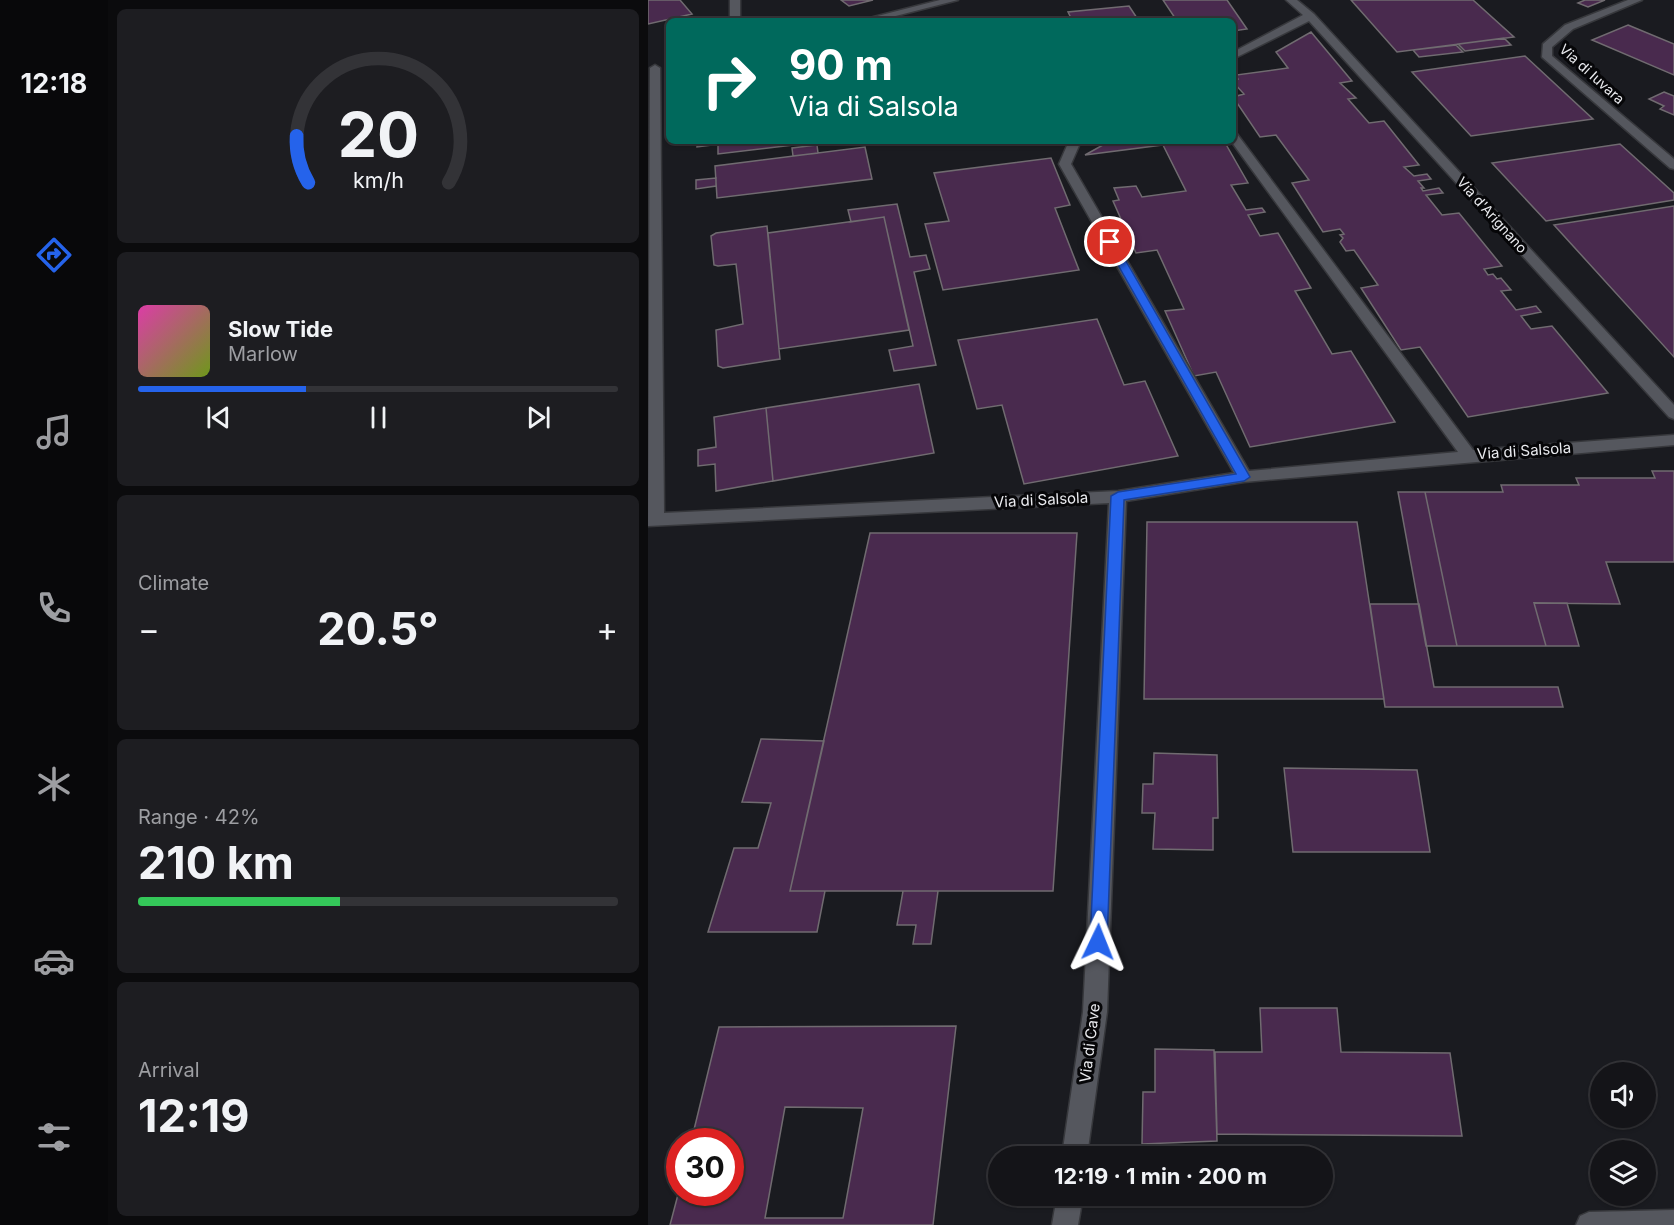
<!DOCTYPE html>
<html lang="en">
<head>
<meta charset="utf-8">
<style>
  :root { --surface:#141418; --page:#1d1d21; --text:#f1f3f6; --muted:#9d9ea2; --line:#333337; --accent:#2563eb }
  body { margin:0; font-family:Inter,sans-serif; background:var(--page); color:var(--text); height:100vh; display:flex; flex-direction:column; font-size:22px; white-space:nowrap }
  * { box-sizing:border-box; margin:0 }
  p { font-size:20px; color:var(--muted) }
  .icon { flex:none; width:33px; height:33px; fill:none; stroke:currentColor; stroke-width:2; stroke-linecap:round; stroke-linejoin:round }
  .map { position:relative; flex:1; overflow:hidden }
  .drawer { display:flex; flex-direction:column; gap:9px; padding:9px; background:#0b0b0d; width:540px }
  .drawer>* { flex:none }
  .guide { position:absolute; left:18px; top:18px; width:570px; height:126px; border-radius:9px; box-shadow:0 2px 4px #0004,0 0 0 2px var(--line); background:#00695c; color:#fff; overflow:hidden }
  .controls { position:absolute; left:942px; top:1062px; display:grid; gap:12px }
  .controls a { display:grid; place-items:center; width:66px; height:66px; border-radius:50%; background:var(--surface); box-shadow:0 2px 4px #0004,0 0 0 2px var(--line); font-size:30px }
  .speed { position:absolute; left:18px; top:1128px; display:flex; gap:12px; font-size:30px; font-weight:700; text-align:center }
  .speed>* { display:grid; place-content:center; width:78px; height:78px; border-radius:50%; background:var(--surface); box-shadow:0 2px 4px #0004,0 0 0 2px var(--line); line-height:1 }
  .speed .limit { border:9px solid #d22; background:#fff; color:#111 }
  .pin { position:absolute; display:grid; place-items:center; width:51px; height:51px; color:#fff; margin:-26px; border:3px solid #fff; border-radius:50%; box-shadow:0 2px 6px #0007 }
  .me { position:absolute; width:66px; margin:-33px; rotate:2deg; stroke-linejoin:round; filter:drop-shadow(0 0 4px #0008) }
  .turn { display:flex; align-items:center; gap:21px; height:126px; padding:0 24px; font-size:27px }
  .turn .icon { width:78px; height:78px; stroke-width:2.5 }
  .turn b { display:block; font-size:42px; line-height:51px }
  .big { font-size:45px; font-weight:700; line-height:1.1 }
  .drawer .tile { flex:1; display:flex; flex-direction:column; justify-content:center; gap:9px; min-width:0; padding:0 21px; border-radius:9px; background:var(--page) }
  .drawer .dial { align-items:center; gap:0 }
  .dial svg { height:156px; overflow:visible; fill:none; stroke:var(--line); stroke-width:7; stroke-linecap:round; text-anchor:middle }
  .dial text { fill:var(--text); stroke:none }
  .song { display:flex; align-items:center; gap:18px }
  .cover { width:72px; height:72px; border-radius:9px; background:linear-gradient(135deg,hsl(320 70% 55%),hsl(80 70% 35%)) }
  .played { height:6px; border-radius:3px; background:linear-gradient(90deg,var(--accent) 35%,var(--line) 35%) }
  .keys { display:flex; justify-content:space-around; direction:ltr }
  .heat { display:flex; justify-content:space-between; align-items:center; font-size:33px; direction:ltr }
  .charge { height:9px; border-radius:4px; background:linear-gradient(90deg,#34c759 42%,var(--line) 0) }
  .trip { position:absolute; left:340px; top:1146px; width:345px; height:60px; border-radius:30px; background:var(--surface); box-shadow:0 2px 4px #0004,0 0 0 2px var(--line); font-weight:700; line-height:60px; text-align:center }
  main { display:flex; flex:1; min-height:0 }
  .tabs { display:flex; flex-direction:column; width:108px; justify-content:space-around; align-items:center; background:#08080a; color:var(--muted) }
  .tabs .icon { width:42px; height:42px }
  .tabs .active { color:var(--accent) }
  .tabs b { font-size:27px; color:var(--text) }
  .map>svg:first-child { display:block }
</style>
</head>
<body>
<main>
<nav class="tabs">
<b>12:18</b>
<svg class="icon active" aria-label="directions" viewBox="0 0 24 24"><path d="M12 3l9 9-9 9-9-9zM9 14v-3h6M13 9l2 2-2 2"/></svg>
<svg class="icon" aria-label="music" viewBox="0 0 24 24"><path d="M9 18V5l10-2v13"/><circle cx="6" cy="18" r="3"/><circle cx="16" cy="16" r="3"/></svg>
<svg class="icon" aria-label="phone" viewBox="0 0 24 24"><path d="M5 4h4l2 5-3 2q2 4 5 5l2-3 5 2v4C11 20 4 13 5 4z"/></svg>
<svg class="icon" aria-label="climate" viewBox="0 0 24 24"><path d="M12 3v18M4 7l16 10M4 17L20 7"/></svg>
<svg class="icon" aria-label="car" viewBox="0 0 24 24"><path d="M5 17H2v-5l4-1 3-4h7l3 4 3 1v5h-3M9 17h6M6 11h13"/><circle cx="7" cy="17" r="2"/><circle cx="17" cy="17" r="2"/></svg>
<svg class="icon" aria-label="filters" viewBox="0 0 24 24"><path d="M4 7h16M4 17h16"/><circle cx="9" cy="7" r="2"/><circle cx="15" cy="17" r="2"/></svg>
</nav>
<section class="drawer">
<div class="tile dial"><svg viewBox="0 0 100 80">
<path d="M14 69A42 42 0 1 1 86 69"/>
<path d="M14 69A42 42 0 0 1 8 45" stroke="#2563eb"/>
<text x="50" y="56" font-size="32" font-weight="700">20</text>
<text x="50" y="72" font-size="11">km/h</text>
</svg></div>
<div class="tile">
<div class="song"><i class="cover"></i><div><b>Slow Tide</b><p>Marlow</p></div></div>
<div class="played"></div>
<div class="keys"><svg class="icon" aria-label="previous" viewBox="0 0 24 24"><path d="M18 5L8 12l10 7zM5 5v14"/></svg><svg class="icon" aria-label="pause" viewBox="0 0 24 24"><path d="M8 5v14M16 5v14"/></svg><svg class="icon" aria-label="next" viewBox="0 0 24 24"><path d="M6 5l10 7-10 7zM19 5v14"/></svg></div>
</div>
<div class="tile"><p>Climate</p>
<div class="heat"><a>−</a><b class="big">20.5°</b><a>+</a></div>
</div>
<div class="tile"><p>Range · 42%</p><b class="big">210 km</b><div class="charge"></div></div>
<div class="tile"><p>Arrival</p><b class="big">12:19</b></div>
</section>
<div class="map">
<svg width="1026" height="1225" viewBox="0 0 1026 1225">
  <rect width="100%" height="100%" fill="#1a1b20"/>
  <!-- building -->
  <path fill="#492a4e" stroke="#706b70" stroke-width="1.5" fill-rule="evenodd" d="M0,0h32l12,14 -44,10z
    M193,0h32l-24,6z
    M515,0h64l20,29 -14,2v-10h-56z
    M703,0h122l41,37 -117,15z
    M937,0h20l-17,7 -10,-4z
    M481,6l10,15h-72l5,-1 -4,-8z
    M980,25l46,19v31l-82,-35z
    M663,32l41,49 -12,2 16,15 -8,1 21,24 15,-2 35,44 -15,2 10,9 13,-2 4,5 -13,2 6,7h-3l2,3 16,-3 4,5 -17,2 16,20 17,-2 43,53 -18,3 4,6 5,-1 4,5 4,-1 10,12 -10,1 15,19 20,-4 5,6 -20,4 10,13 21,-3 56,67 -140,24 -48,-70 -19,3 -40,-62 17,-3 -24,-35 -8,1 -6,-9 3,-4 -3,-3 4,-1 -4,-5 -17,3 -31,-49 17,-3 -33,-45 -16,2 -27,-40 11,-3 -11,-12v-3h5l-2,-4 52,-7 -12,-16z
    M856,38l7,7 -46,6 -7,-7z
    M808,45l7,7 -44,5 -6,-7z
    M877,56l68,63 -122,17 -59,-64z
    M1016,92l10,4v19l-14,-6 4,-3 -15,-7z
    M49,141h47l-47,6z
    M96,141h74v1l-100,12v-10z
    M462,141h51l1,4 -77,10z
    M513,141h63l24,42 -17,2 15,25 16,-2 3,4 -17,3 12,21 18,-3 33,55 -16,3 37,63 19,-3 44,71 -145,25 -34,-75 -22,4 -29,-65 19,-2 -27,-59 -21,3 -23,-52 6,-1 -5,-12 22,-2 6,11 44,-6z
    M972,144l54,49v7l-128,21 -54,-58z
    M169,145l1,8 -25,3 -1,-8z
    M217,147l7,32 -155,19 -2,-32z
    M403,158l19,47 -15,3 24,62 -136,20 -18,-66 24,-3 -15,-48z
    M68,178v8l-20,3v-9z
    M249,204l13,53 16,-2 4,14 -16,3 22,93 -42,6 -5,-21 24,-4 -29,-129 -33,5 -3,-12z
    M1026,206v151l-120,-132z
    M236,217l25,113 -130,19 -11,-116z
    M119,226l13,133 -57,9 -5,-2 -2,-36 27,-6 -7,-60 -18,2 -4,-1 -3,-29 5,-3z
    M449,319l27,66 21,-4 33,75 -154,28 -22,-79 -25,4 -19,-69z
    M271,384l15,69 -161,28 -7,-73z
    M118,408l7,73 -57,10 -1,-27 -17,2v-16l18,-3 -2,-30z
    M1004,471h22v91h-68l14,42 -86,-1 12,43h-89l-32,-154h78l-2,-7h78l-3,-7h79z
    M750,492h27l32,154h-31z
    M499,522h210l27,177h-240z
    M222,533h207l-24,358h-263z
    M886,603h33l12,43h-33z
    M722,604h49l15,83h124l5,20h-178z
    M113,739l63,2 -34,150h35l-8,41h-109l26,-84h24l13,-45 -29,-1z
    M506,753l63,2 1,63h-5v32l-60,-1 2,-36h-13l1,-29h10z
    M636,768l133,2 13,82h-137z
    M255,891h35l-7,53h-18l3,-19h-19z
    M612,1008h77l4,44 109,1 12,83 -245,-2 -2,-82h47z
    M308,1026l-23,199h-263l10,-38v5h50v-50h-39l28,-115zM137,1107l78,1 -20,110h-78z
    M507,1049l59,1 3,91 -75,3 1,-52h12z"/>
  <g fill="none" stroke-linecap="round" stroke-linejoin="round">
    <!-- street casing -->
    <g stroke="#37383c" stroke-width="3">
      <path id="street" d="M82,0h10v21h-10z
        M292,0h18l-82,21h-18z
        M638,0h11l17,14 360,391v14l-5,-2 -360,-396 -76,38v-7l70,-37z
        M980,0h14l-69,29 -21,18v9l122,103v10l-4,-1 -128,-111 1,-13 22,-19z
        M7,65l5,3 4,445 454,-22 116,-18 -175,-309 10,-23h12l-10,23 178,307 209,-19 -227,-311h2v-9l4,2 236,316 201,-15v10l-430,37 -118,19 -19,511 -20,144h-25l21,-144 26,-509 -461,23 2,-458z
        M409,1196h26l-5,29h-26z
        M1026,1210v15h-98l4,-9 9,-4z"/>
    </g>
    <!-- street -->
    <use href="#street" fill="#55575e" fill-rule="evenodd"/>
  </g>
  <!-- route -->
  <path fill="#2563eb" stroke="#184099" stroke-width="1.5" d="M458,240l9,2 135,235 -6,4 -120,19 -17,442 -3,6 -6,2 -6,-2 -2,-6 21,-446 7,-4 118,-18 -131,-232z"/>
  <g text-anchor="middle" stroke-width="6" stroke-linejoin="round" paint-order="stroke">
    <!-- far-street labels -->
    <g font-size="14" fill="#eaebef" stroke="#060608">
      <text transform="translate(944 74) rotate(42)" y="5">Via di Iuvara</text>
      <text transform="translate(844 215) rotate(48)" y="5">Via d'Arignano</text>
    </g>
    <!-- street labels -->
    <g font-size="15" fill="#eaebef" stroke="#060608">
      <text transform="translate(876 451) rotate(-4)" y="5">Via di Salsola</text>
      <text transform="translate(393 500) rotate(-3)" y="5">Via di Salsola</text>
      <text transform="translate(442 1043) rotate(-83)" y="5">Via di Cave</text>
    </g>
  </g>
</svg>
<div class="controls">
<a><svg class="icon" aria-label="sound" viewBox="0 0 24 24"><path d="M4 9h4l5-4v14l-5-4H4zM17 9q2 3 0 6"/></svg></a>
<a><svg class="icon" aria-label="layers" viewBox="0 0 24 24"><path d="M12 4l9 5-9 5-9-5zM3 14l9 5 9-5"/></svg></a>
</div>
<div class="speed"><div class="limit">30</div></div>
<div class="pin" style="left:462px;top:242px;background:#d93025"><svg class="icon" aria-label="arrive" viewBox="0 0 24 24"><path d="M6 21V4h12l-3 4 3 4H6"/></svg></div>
<svg class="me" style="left:450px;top:942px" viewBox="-20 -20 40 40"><path d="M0-17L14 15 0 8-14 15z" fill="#2563eb" stroke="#fff" stroke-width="4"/></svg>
<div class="trip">12:19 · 1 min · 200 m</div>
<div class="guide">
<div class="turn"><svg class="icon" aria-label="right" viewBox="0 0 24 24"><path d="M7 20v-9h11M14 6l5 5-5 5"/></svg><div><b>90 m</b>Via di Salsola</div></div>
</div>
</div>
</main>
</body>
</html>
